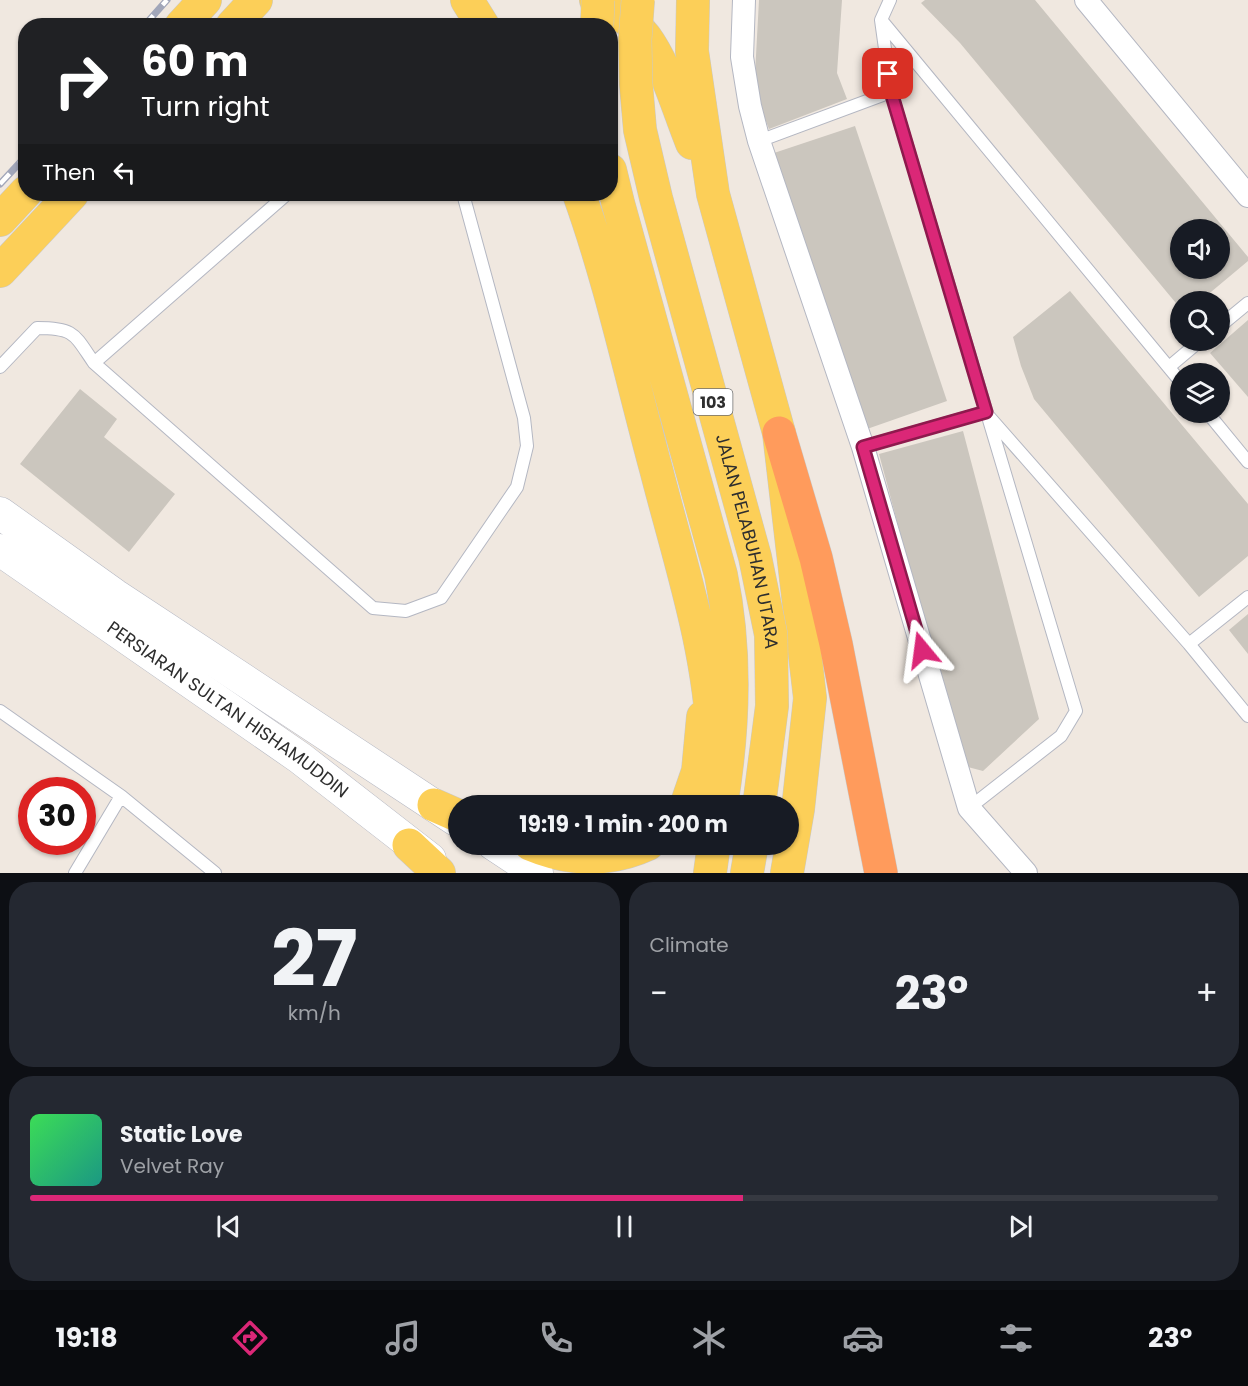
<!DOCTYPE html>
<html lang="en">
<head>
<meta charset="utf-8">
<style>
  :root { --surface:#171b24; --page:#242831; --text:#f1f3f6; --muted:#9ea1a6; --line:#363941; --accent:#db2777 }
  body { margin:0; font-family:Poppins,sans-serif; background:var(--page); color:var(--text); height:100vh; display:flex; flex-direction:column; font-size:22px; white-space:nowrap }
  * { box-sizing:border-box; margin:0 }
  p { font-size:20px; color:var(--muted) }
  .icon { flex:none; width:33px; height:33px; fill:none; stroke:currentColor; stroke-width:2; stroke-linecap:round; stroke-linejoin:round }
  .map { position:relative; height:873px; overflow:hidden }
  .sheet { display:flex; flex-direction:column; gap:9px; padding:9px; background:#0d0f14; flex:1 }
  .sheet>* { flex:none }
  .guide { position:absolute; left:18px; top:18px; width:600px; height:183px; border-radius:24px; box-shadow:0 2px 4px #0004; background:#202124; color:#fff; overflow:hidden }
  .fabs { position:absolute; left:1170px; top:219px; display:grid; gap:12px }
  .fabs a { display:grid; place-items:center; width:60px; height:60px; border-radius:50%; background:var(--surface); box-shadow:0 2px 4px #0004; font-size:30px }
  .speed { position:absolute; left:18px; top:777px; display:flex; gap:12px; font-size:30px; font-weight:700; text-align:center }
  .speed>* { display:grid; place-content:center; width:78px; height:78px; border-radius:50%; background:var(--surface); box-shadow:0 2px 4px #0004; line-height:1 }
  .speed .limit { border:9px solid #d22; background:#fff; color:#111 }
  .pin { position:absolute; display:grid; place-items:center; width:51px; height:51px; color:#fff; margin:-26px; border-radius:12px; box-shadow:0 3px 9px #0006 }
  .me { position:absolute; width:66px; margin:-33px; rotate:344deg; stroke-linejoin:round; filter:drop-shadow(0 0 4px #0008) }
  .turn { display:flex; align-items:center; gap:21px; height:126px; padding:0 24px; font-size:27px }
  .turn .icon { width:78px; height:78px; stroke-width:2.5 }
  .turn b { display:block; font-size:42px; line-height:51px }
  .then { display:flex; align-items:center; height:57px; padding:0 24px; background:#0003; gap:12px; font-size:22px }
  .big { font-size:45px; font-weight:700; line-height:1.1 }
  .sheet .card { flex:1; display:flex; flex-direction:column; justify-content:center; gap:9px; min-width:0; padding:0 21px; border-radius:24px; background:var(--page) }
  .sheet .dial { align-items:center; gap:0 }
  .dial b { font-size:78px; line-height:1 }
  .song { display:flex; align-items:center; gap:18px }
  .cover { width:72px; height:72px; border-radius:9px; background:linear-gradient(135deg,hsl(130 70% 55%),hsl(170 70% 35%)) }
  .played { height:6px; border-radius:3px; background:linear-gradient(90deg,var(--accent) 60%,var(--line) 60%) }
  .keys { display:flex; justify-content:space-around; direction:ltr }
  .heat { display:flex; justify-content:space-between; align-items:center; font-size:33px; direction:ltr }
  .sheet .tiles { flex:1; display:grid; gap:9px; grid-template-columns:1fr 1fr }
  .card:last-child { grid-column:span 2 }
  .trip { position:absolute; left:448px; top:795px; width:351px; height:60px; border-radius:30px; background:var(--surface); box-shadow:0 2px 4px #0004; font-weight:700; line-height:60px; text-align:center }
  .tab-bar { display:flex; height:96px; justify-content:space-around; align-items:center; background:#090b0e; color:var(--muted) }
  .tab-bar .icon { width:42px; height:42px }
  .tab-bar .on { color:var(--accent) }
  .tab-bar b { font-size:27px; color:var(--text) }
  .map>svg:first-child { display:block }
</style>
</head>
<body>
<div class="map">
<svg width="1248" height="873" viewBox="0 0 1248 873">
  <rect width="100%" height="100%" fill="#f0e8e0"/>
  <!-- building -->
  <path fill="#cbc6be" fill-rule="evenodd" d="M759,0h83l-5,73 10,26 -78,30 -10,-26 -4,-29z
    M925,0h110l213,257v4l-49,41h-19v6l-220,-265 -39,-40zM1180,230h40v38h-40z
    M855,126l92,275 -80,28 -93,-276z
    M1070,291l178,213v52l-49,41 -165,-198 -13,-33 -8,-29z
    M1248,320v77l-38,-44z
    M80,389l37,30 -13,18 71,57 -46,58 -109,-88z
    M963,431l76,288 -56,52 -19,-5 -17,-58 -68,-254z
    M1248,614v40l-19,-24z"/>
  <g fill="none" stroke-linecap="round" stroke-linejoin="round">
    <!-- lane casing -->
    <g stroke="#b4b7c2" stroke-width="14">
      <path id="lane" d="M890,0l-9,20 10,72 185,619 -15,25 -92,72
        M882,21l298,360
        M759,141l132,-49
        M1220,326l28,-23
        M94,363l193,-169
        M0,367l37,-39c38,0 37,6 57,35l279,245 33,3 35,-13 76,-111 10,-41 -3,-28 -61,-224
        M1169,367l32,-27
        M1207,412l41,50
        M863,447l122,-35 204,232 59,72
        M1189,644l59,-47
        M0,711l121,85 94,77
        M75,873l46,-77"/>
    </g>
    <!-- street casing -->
    <g stroke="#b4b7c2" stroke-width="24">
      <path id="street" d="M744,0l-2,57 8,49 9,35 104,306 106,361 57,65
        M1086,0l162,196"/>
    </g>
    <!-- secondary casing -->
    <g stroke="#b4b7c2" stroke-width="33">
      <g id="secondary">
        <path d="M0,513l115,82 341,225"/>
        <path id="s1" d="M0,550l300,208 130,101"/>
        <path d="M493,844l44,29"/>
      </g>
    </g>
    <!-- primary casing -->
    <g stroke="#c9c9c9" stroke-width="34">
      <path id="primary" d="M467,0l16,26
        M596,0c20,11 42,24 54,44 19,30 29,67 42,99
        M693,0l-1,51 21,143 66,239 31,265 -12,111 -11,64
        M181,26l24,-26
        M232,26l24,-26
        M610,170l8,33 103,372c16,77 13,153 0,231
        M579,194c32,89 52,183 77,275 23,90 54,181 57,275
        M0,220l26,-28
        M0,271l72,-77
        M434,805l25,11
        M686,806l12,-35 5,-54
        M530,844c40,17 79,18 118,0
        M409,845l30,28
        M710,873l4,-29
        M747,873l5,-29"/>
    </g>
    <!-- highway casing -->
    <g stroke="#c9c9c9" stroke-width="34">
      <path id="highway" d="M779,433l37,125 20,86 45,229"/>
    </g>
    <!-- lane -->
    <use href="#lane" stroke="#fff" stroke-width="12"/>
    <!-- street -->
    <use href="#street" stroke="#fff" stroke-width="22"/>
    <!-- secondary -->
    <use href="#secondary" stroke="#fff" stroke-width="32"/>
    <!-- primary -->
    <use href="#primary" stroke="#fccf58" stroke-width="33"/>
    <!-- highway -->
    <use href="#highway" stroke="#ff9b5c" stroke-width="33"/>
    <!-- rail casing -->
    <g stroke="#a1a6b9" stroke-width="7">
      <path id="rail" d="M144,26l23,-26
        M0,184l26,-28"/>
    </g>
    <!-- rail -->
    <use href="#rail" stroke="#fff" stroke-width="4.5" stroke-dasharray="14" stroke-linecap="butt"/>
    <!-- primary-bridge casing -->
    <g stroke="#c9c9c9" stroke-width="34" stroke-linecap="butt">
      <g id="primary-bridge">
        <path id="s2" d="M638,0l-3,40 1,44 4,46 16,68 99,359 16,78 1,71 -13,100"/>
        <path d="M597,26l1,-26"/>
      </g>
    </g>
    <!-- primary-bridge -->
    <use href="#primary-bridge" stroke="#fccf58" stroke-width="33"/>
  </g>
  <g fill="none" stroke-linecap="round" stroke-linejoin="round">
    <!-- route casing -->
    <g stroke="#8e194d" stroke-width="15">
      <path id="route" d="M888,74l3,18 95,320 -123,35 59,203"/>
    </g>
    <!-- route -->
    <use href="#route" stroke="#db2777" stroke-width="10"/>
  </g>
  <g text-anchor="middle" stroke-width="4.5" stroke-linejoin="round" paint-order="stroke">
    <!-- shield labels -->
    <rect fill="#fff" stroke="#6d6d6d" stroke-width="1.5" x="693.5" y="389" width="39" height="26" rx="4.5"/>
    <g font-size="16" font-weight="bold" fill="#2e2e2e">
      <text x="713" y="408">103</text>
    </g>
    <!-- street labels -->
    <g font-size="18" fill="#2e2e2e" stroke="#fff">
      <text dy="6" stroke="none"><textPath href="#s2" startOffset="556">JALAN PELABUHAN UTARA</textPath></text>
      <text dy="6" stroke="none"><textPath href="#s1" startOffset="278">PERSIARAN SULTAN HISHAMUDDIN</textPath></text>
    </g>
  </g>
</svg>
<div class="fabs">
<a><svg class="icon" aria-label="sound" viewBox="0 0 24 24"><path d="M4 9h4l5-4v14l-5-4H4zM17 9q2 3 0 6"/></svg></a>
<a><svg class="icon" aria-label="search" viewBox="0 0 24 24"><circle cx="10" cy="10" r="6"/><path d="M15 15l6 6"/></svg></a>
<a><svg class="icon" aria-label="layers" viewBox="0 0 24 24"><path d="M12 4l9 5-9 5-9-5zM3 14l9 5 9-5"/></svg></a>
</div>
<div class="speed"><div class="limit">30</div></div>
<div class="pin" style="left:888px;top:74px;background:#d93025"><svg class="icon" aria-label="arrive" viewBox="0 0 24 24"><path d="M6 21V4h12l-3 4 3 4H6"/></svg></div>
<svg class="me" style="left:922px;top:650px" viewBox="-20 -20 40 40"><path d="M0-17L14 15 0 8-14 15z" fill="#db2777" stroke="#fff" stroke-width="4"/></svg>
<div class="trip">19:19 · 1 min · 200 m</div>
<div class="guide">
<div class="turn"><svg class="icon" aria-label="right" viewBox="0 0 24 24"><path d="M7 20v-9h11M14 6l5 5-5 5"/></svg><div><b>60 m</b>Turn right</div></div>
<div class="then">Then<svg class="icon" aria-label="left" viewBox="0 0 24 24"><path d="M17 20v-9H6M10 6l-5 5 5 5"/></svg></div>
</div>
</div>
<section class="sheet">
<div class="tiles">
<div class="card dial"><b>27</b><p>km/h</p></div>
<div class="card"><p>Climate</p>
<div class="heat"><a>−</a><b class="big">23°</b><a>+</a></div>
</div>
<div class="card">
<div class="song"><i class="cover"></i><div><b>Static Love</b><p>Velvet Ray</p></div></div>
<div class="played"></div>
<div class="keys"><svg class="icon" aria-label="previous" viewBox="0 0 24 24"><path d="M18 5L8 12l10 7zM5 5v14"/></svg><svg class="icon" aria-label="pause" viewBox="0 0 24 24"><path d="M8 5v14M16 5v14"/></svg><svg class="icon" aria-label="next" viewBox="0 0 24 24"><path d="M6 5l10 7-10 7zM19 5v14"/></svg></div>
</div>
</div>
</section>
<nav class="tab-bar">
<b>19:18</b>
<svg class="icon on" aria-label="directions" viewBox="0 0 24 24"><path d="M12 3l9 9-9 9-9-9zM9 14v-3h6M13 9l2 2-2 2"/></svg>
<svg class="icon" aria-label="music" viewBox="0 0 24 24"><path d="M9 18V5l10-2v13"/><circle cx="6" cy="18" r="3"/><circle cx="16" cy="16" r="3"/></svg>
<svg class="icon" aria-label="phone" viewBox="0 0 24 24"><path d="M5 4h4l2 5-3 2q2 4 5 5l2-3 5 2v4C11 20 4 13 5 4z"/></svg>
<svg class="icon" aria-label="climate" viewBox="0 0 24 24"><path d="M12 3v18M4 7l16 10M4 17L20 7"/></svg>
<svg class="icon" aria-label="car" viewBox="0 0 24 24"><path d="M5 17H2v-5l4-1 3-4h7l3 4 3 1v5h-3M9 17h6M6 11h13"/><circle cx="7" cy="17" r="2"/><circle cx="17" cy="17" r="2"/></svg>
<svg class="icon" aria-label="filters" viewBox="0 0 24 24"><path d="M4 7h16M4 17h16"/><circle cx="9" cy="7" r="2"/><circle cx="15" cy="17" r="2"/></svg>
<b>23°</b>
</nav>
</body>
</html>
